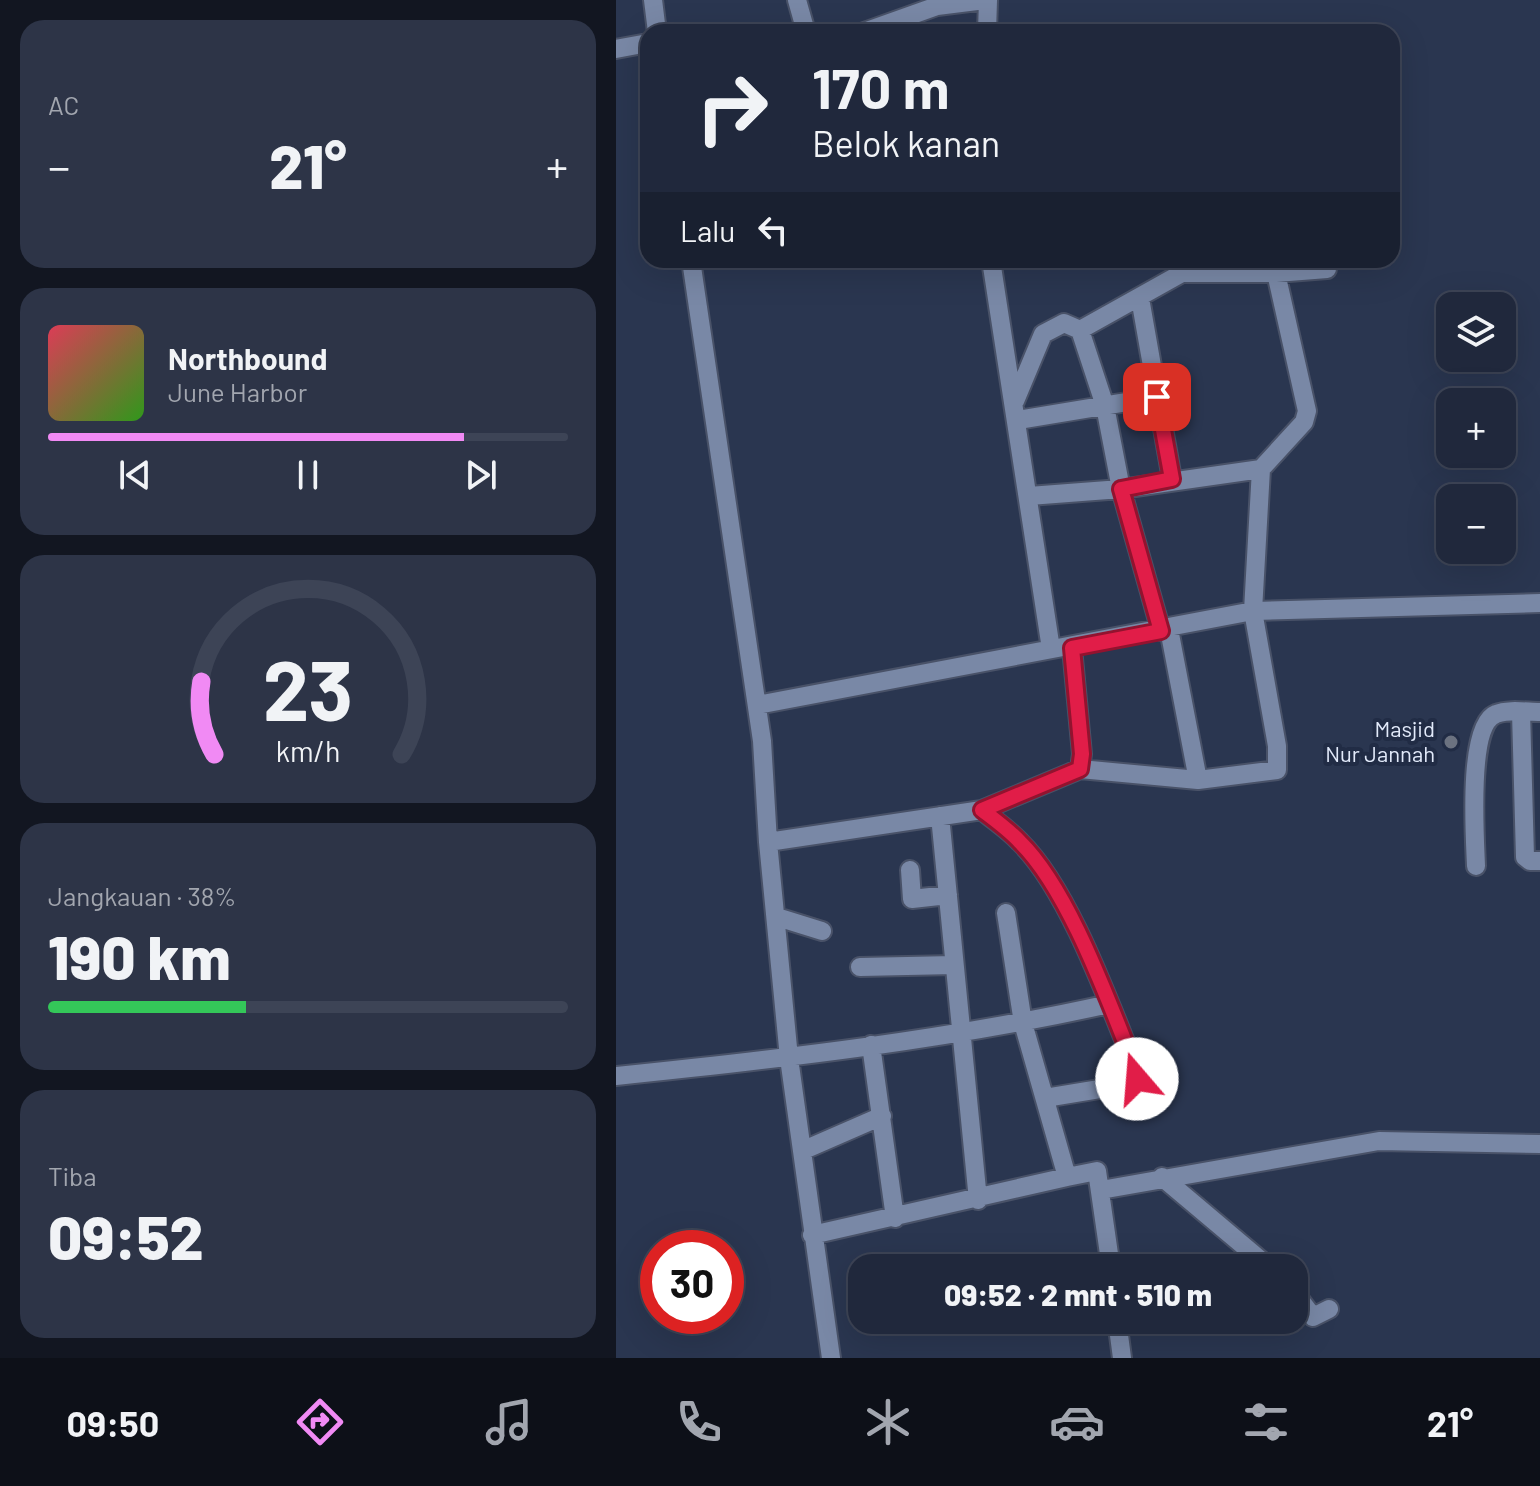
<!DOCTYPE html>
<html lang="id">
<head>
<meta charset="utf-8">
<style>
  :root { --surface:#20283c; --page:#2d3447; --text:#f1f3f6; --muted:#a2a6af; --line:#3d4456; --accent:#f18af4 }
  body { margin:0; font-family:Barlow,sans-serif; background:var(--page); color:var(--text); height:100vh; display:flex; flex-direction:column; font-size:30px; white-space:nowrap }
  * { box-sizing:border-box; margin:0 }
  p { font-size:26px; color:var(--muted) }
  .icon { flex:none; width:44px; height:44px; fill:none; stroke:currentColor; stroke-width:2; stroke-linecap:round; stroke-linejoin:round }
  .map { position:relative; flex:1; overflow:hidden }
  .details { display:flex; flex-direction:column; gap:20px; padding:20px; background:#121621; width:616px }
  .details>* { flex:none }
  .top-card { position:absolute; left:24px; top:24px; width:760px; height:244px; border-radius:24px; box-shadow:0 8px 32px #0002,0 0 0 2px var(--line); background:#20283c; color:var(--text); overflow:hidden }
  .buttons { position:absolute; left:820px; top:292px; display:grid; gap:16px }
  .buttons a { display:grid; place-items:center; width:80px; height:80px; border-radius:16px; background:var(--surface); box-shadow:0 8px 32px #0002,0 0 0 2px var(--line); font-size:40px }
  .speed { position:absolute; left:24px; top:1230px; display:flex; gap:16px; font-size:40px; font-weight:700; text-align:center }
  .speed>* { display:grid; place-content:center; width:104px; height:104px; border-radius:50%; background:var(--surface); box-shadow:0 8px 32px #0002,0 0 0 2px var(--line); line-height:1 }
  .speed .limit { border:12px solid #d22; background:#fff; color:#111 }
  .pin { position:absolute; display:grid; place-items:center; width:68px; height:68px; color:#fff; margin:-34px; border-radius:16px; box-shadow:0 4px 12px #0006 }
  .me { position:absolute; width:88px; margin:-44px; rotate:342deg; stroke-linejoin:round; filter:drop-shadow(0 0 6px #0008) }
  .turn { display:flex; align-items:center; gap:28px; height:168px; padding:0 40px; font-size:36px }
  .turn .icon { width:104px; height:104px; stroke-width:2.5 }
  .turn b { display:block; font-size:56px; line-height:68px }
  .then { display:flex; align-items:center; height:76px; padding:0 40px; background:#0003; gap:16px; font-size:30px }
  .big { font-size:60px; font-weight:800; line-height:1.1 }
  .details .card { flex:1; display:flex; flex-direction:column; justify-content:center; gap:12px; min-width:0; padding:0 28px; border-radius:24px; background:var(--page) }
  .details .dial { align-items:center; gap:0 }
  .dial svg { height:208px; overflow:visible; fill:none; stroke:var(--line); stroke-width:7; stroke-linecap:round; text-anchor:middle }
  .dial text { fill:var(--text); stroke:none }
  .song { display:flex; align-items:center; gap:24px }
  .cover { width:96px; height:96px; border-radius:12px; background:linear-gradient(135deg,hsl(350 70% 55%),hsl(110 70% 35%)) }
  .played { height:8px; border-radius:4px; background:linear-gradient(90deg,var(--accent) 80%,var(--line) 80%) }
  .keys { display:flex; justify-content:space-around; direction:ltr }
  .heat { display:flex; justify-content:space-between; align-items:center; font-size:44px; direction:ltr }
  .charge { height:12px; border-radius:6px; background:linear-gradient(90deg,#34c759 38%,var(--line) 0) }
  .trip { position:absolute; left:232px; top:1254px; width:460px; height:80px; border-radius:24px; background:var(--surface); box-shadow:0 8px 32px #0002,0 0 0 2px var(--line); font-weight:800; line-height:80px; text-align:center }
  .menu { display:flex; height:128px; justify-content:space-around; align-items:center; background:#0d1018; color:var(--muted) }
  .menu .icon { width:56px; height:56px }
  .menu .selected { color:var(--accent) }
  .menu b { font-size:36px; color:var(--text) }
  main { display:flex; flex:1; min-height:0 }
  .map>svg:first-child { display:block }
</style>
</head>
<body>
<main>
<section class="details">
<div class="card"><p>AC</p>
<div class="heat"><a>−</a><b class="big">21°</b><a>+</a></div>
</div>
<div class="card">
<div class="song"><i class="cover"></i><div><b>Northbound</b><p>June Harbor</p></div></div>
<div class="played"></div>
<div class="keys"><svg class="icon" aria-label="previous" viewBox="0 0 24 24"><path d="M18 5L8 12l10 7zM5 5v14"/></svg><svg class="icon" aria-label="pause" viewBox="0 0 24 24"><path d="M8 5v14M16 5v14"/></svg><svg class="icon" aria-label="next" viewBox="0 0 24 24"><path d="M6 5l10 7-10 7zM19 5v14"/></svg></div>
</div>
<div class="card dial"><svg viewBox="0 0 100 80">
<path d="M14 69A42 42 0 1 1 86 69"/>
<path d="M14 69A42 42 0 0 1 9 41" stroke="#f18af4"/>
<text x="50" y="56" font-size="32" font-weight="700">23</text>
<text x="50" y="72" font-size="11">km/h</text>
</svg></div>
<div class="card"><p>Jangkauan · 38%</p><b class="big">190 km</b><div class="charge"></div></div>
<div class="card"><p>Tiba</p><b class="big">09:52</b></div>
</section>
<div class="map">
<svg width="924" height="1358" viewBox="0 0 924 1358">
  <rect width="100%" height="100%" fill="#2a3650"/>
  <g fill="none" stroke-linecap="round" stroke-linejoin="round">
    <!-- minor casing -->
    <g stroke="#495268" stroke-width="22">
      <path id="minor" d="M37,0l4,32
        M181,0l9,32
        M248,32l73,-26 48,-6
        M371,32l1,-32
        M0,49l32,-6
        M75,260l71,481 6,101 21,216 42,300
        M375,260l60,389
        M524,298l32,181
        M464,330l25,76 16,83 40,142
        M399,401l28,-67 21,-11 16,7 102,-57h94l51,-4
        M402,420l139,-23
        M413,496l92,-7 140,-20
        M553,629l29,151
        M141,705l496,-94 287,-8
        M905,712l4,145 5,4h10
        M464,769l118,11 79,-10v-24l-24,-135 8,-142 43,-47 3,-11 -31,-138
        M366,810c13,11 27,20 38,32 50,49 90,164 117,230v7l-7,5 -85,14
        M324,816l38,384
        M152,842l214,-32 98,-41 2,-15 -10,-106
        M860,866c-1,-27 -9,-141 20,-152 12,-5 31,-2 44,-2
        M294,870l2,29 36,-4
        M161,917l45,14
        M244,967l94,-2
        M255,1045l24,173
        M0,1076c165,-17 331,-36 493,-72
        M188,1150l78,-34
        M451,1177l30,-6 14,97
        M546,1177l108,91
        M485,1190l278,-49 161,3
        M196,1235l255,-58 -44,-154 -17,-110
        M678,1292l19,25 16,-8
        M501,1320l5,38"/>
    </g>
    <!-- minor -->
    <use href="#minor" stroke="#7988a6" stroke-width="18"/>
  </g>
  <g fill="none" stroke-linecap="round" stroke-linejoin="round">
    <!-- route casing -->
    <g stroke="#92132f" stroke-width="20">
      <path id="route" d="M521,1079v-7c-27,-66 -67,-181 -117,-230 -11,-12 -25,-22 -38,-32l98,-41 2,-15 -10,-106 89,-17 -40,-142 51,-10 -15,-82"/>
    </g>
    <!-- route -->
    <use href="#route" stroke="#e11d48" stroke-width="14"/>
  </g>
  <!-- markers -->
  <circle fill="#6b7280" stroke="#212c45" stroke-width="3" cx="835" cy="742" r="8"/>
  <g text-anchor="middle" stroke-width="8" stroke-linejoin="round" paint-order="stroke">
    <!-- poi labels -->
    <g font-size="22" fill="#e2eafa" stroke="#212c45" text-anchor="end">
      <text x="819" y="737">Masjid<tspan x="819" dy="25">Nur Jannah</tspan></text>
    </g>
  </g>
</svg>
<div class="buttons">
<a><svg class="icon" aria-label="layers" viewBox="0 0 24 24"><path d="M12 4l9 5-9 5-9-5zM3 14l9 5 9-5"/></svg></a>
<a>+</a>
<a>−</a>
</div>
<div class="speed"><div class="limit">30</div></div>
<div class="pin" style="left:541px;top:397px;background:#d93025"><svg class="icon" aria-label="arrive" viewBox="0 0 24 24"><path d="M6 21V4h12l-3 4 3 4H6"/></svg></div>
<svg class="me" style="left:521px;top:1079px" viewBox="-20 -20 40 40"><circle r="19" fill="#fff"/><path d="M0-13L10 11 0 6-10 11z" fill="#e11d48"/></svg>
<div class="trip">09:52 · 2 mnt · 510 m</div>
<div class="top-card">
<div class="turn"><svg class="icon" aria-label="right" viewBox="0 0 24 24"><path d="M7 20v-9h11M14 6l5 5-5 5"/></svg><div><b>170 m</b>Belok kanan</div></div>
<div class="then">Lalu<svg class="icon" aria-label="left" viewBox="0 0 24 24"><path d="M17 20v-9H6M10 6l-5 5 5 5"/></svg></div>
</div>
</div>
</main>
<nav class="menu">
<b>09:50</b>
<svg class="icon selected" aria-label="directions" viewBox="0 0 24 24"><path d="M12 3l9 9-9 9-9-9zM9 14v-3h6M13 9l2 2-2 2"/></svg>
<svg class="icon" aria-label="music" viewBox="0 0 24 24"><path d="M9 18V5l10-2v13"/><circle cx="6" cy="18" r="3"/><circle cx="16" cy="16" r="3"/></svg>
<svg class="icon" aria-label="phone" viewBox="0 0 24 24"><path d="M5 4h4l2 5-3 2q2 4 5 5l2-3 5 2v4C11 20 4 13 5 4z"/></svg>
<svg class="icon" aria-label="climate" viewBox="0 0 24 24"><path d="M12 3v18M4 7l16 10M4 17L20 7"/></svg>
<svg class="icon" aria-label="car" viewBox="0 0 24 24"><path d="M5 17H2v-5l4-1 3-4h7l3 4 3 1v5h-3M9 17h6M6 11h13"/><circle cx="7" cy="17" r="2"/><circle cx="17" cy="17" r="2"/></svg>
<svg class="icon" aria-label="filters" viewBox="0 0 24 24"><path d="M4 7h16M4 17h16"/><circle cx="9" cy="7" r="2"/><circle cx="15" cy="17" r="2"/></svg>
<b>21°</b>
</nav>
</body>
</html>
